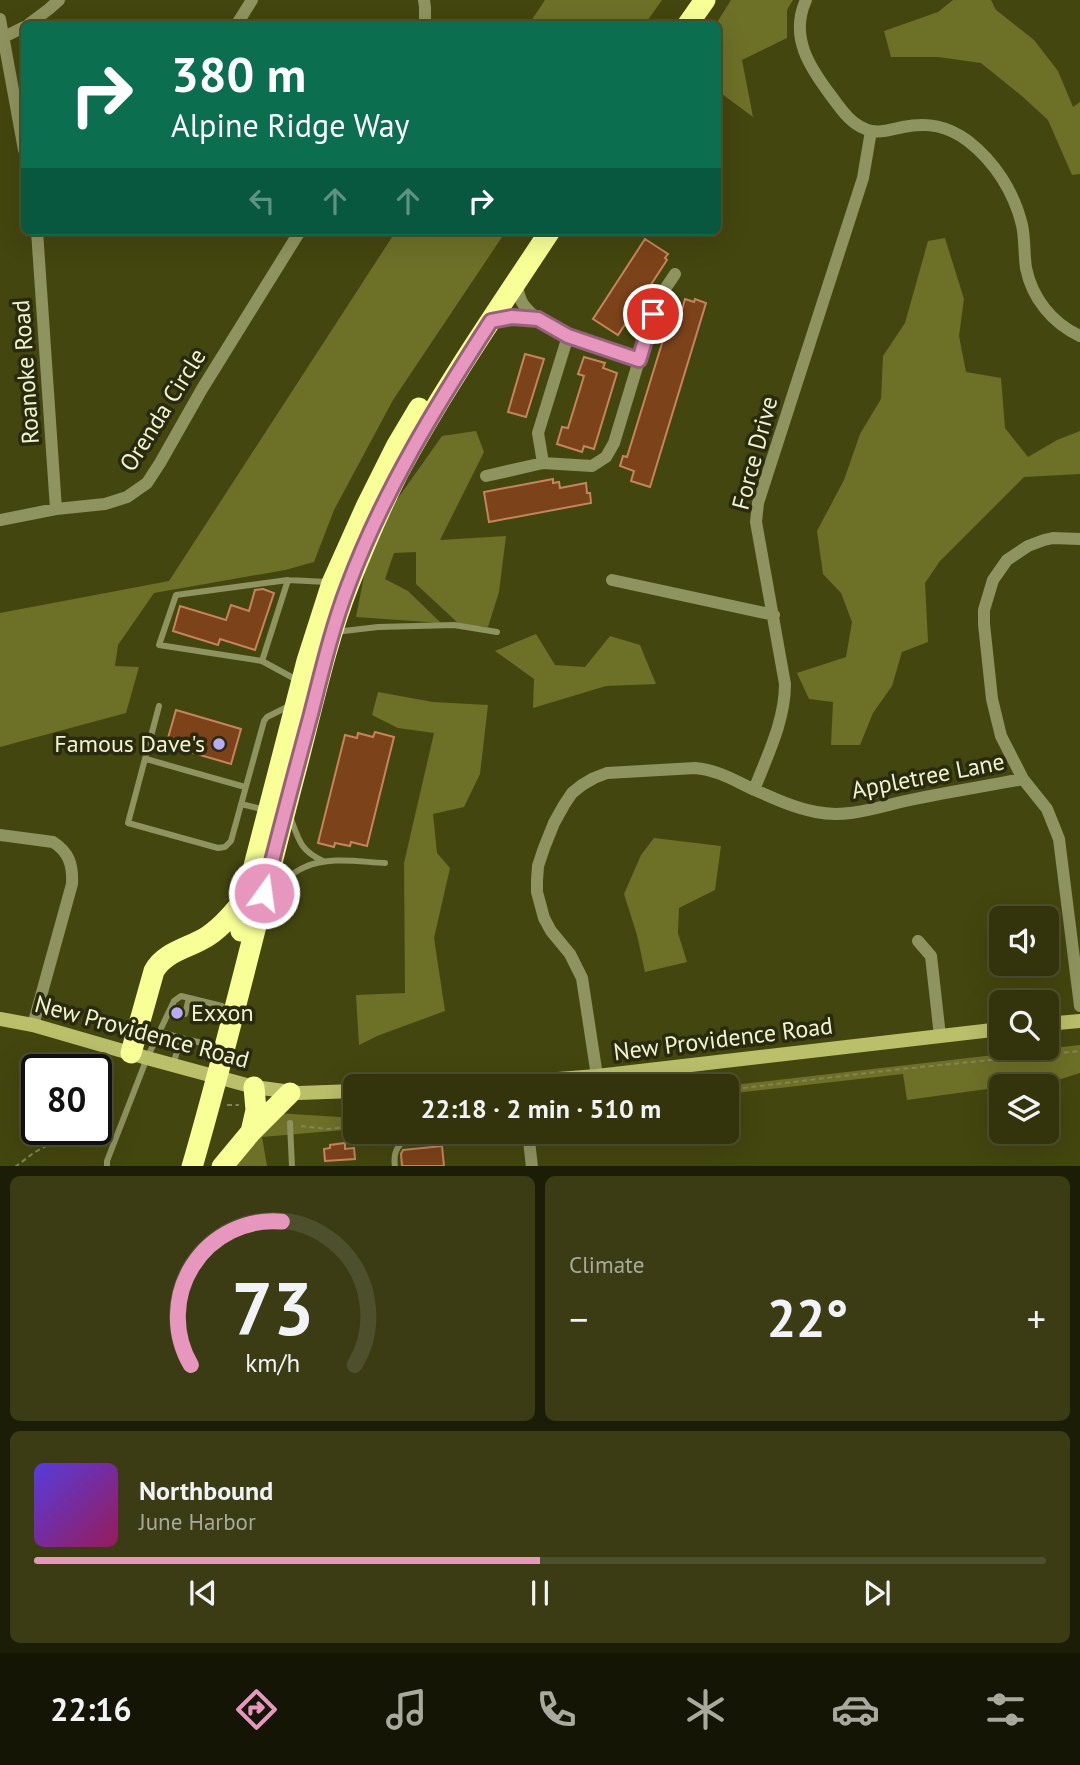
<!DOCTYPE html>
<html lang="en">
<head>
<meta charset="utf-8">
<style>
  :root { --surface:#33340b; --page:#3b3c14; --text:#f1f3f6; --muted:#a9aa9d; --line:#4e4f2c; --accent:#e797bd }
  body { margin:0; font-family:"PT Sans",sans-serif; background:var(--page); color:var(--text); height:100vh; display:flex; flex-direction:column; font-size:26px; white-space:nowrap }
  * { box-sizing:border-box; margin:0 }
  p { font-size:23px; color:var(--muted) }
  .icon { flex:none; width:38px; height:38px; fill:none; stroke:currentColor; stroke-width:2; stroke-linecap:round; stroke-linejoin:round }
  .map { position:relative; height:1166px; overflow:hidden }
  .sheet { display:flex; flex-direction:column; gap:10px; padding:10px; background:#1c1d06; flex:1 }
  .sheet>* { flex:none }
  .top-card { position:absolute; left:21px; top:21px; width:700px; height:214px; border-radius:10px; box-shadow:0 7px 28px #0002,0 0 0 2px var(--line); background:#0b6e4f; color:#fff; overflow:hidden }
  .controls { position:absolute; left:989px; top:906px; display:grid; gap:14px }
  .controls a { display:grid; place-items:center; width:70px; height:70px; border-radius:10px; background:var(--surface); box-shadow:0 7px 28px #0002,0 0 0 2px var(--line); font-size:35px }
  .speed { position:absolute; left:21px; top:1054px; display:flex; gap:14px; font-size:35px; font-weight:700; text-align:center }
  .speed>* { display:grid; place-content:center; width:91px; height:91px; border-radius:50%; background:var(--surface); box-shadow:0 7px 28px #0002,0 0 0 2px var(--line); line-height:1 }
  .speed .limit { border:4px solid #111; border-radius:10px; background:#fff; color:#111 }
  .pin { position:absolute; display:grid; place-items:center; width:60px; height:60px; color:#fff; margin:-30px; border:4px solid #fff; border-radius:50%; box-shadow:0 2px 7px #0007 }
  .me { position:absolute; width:77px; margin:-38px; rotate:14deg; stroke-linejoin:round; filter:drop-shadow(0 0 5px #0008) }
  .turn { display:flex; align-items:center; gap:24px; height:147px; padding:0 35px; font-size:32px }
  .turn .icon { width:91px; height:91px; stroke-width:2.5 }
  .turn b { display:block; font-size:49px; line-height:60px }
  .lanes { display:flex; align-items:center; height:66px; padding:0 35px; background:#0003; justify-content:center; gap:35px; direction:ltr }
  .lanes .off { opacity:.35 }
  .big { font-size:52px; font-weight:700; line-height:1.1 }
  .sheet .card { flex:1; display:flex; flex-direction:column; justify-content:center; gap:10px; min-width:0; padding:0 24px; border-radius:10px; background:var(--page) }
  .sheet .dial { align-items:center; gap:0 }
  .dial svg { height:182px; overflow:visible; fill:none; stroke:var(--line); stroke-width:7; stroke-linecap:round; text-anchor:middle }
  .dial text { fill:var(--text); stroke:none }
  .song { display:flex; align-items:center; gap:21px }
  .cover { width:84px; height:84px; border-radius:10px; background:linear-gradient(135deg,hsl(250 70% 55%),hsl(330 70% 35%)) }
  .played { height:7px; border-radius:4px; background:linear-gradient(90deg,var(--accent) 50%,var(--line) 50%) }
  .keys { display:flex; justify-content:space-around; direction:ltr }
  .heat { display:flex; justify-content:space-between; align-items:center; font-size:38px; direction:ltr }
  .sheet .tiles { flex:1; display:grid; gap:10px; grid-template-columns:1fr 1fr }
  .card:last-child { grid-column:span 2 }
  .trip { position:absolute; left:343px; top:1074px; width:396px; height:70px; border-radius:10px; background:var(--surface); box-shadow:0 7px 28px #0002,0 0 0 2px var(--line); font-weight:700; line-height:70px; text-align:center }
  .tab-bar { display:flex; height:112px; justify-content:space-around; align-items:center; background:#141504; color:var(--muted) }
  .tab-bar .icon { width:49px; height:49px }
  .tab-bar .active { color:var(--accent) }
  .tab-bar b { font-size:32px; color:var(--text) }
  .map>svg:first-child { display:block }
</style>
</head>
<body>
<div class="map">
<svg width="1080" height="1167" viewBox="0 0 1080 1167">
  <rect width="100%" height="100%" fill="#44460f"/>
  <!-- forest -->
  <path fill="#6d7027" d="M545,0h117l-17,24h-116z
    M731,0h62l-6,10v28l-45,22 11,57 -35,-26v-67h-2z
    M953,0h38l5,10 38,30 24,31 15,36 7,-5v72l-8,1 -24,-55 -25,-23 -42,-34 -43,-6h-47l-7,-26 54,-19z
    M396,231h110l-113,169 -59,110 -20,52 -29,8 -131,23 -36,52 -3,21 24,1 -13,46 -126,34v-134l169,-32z
    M945,238l19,61 -5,37 7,36 35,6 4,50 23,29 29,-17 23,-9v43l-56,3 -84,84 -15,22 3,59 -26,10 -10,34 -19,27 -13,32h-29l2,-43 -24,-3 -12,-26 49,-16 6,-35 -11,-29 -18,-19 -6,-43 27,-51 16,-46 21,-35 2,-43 22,-33 23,-82z
    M476,431l8,21 -44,88 66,-4 -7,56 -11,35 -29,-3 -43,-40v-32l-22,1 -9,26 23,12 33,32 -85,-6 10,-51 30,-65 46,-65z
    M536,634l19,31 30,2 25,-31 30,9 16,39 -50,2 -73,22 1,-29 -39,-28z
    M378,692l55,10 55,3 -8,69 -16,33 -31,7 4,39 13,15 -16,70 11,73 -68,25 -18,9 -3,-50 49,-2 -1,-130 30,-130 -36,-5 -26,-13z
    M654,838l67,8 -6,44 -36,18 -1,25 9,29 -42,10 -8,-37 -13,-41 17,-39z
    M1080,1045v28l-19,6 -154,21 -4,-26 -177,20v-7h-10z
    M276,1113l79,5v11l-93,8 5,29 -34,1z"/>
  <!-- building -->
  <path fill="#7c421a" stroke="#c4855e" stroke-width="2" d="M645,239l23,15 -3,4 2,2 -49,75 -25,-16z
    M685,299l9,3 1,-3 11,4 -56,184 -19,-6 3,-10 -14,-5 3,-10 4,1 40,-130 3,1 2,-6 6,2z
    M525,354l19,5 -18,58 -18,-5z
    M584,357l21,6 -2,5 14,5 -23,76 -10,-3 -2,6 -25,-8 5,-17 6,1 16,-52 -6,-2z
    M553,479v4l6,-1 1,6 26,-5 1,10h3l1,10 -102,19 -5,-30z
    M263,589l11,4 -19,57 -35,-11 -2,6 -45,-14 7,-25 46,14 5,-15 18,6 6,-21z
    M176,710l65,19 -10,35 -65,-19z
    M375,732l19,5 -27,109 -16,-4 -1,4 -15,-3 -1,4 -16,-4 27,-108 12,3 1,-5 15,4z
    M345,1143v6l9,-1 1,11 -30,2 -1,-12 6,-1v-3z
    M442,1146l2,20h-42l-1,-12 2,-4z"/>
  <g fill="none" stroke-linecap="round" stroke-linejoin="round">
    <!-- path -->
    <path stroke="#828555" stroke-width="2" stroke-dasharray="5 3.5" stroke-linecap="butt" d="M726,1090l175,-21 179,-18
      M227,1105h12
      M96,1121l16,4
      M301,1126l27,3 27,-3
      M15,1167l20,-15 43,-23"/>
    <!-- lane -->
    <path stroke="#8f935f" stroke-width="6" d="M288,580l-112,15 -17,50 103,16 35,19
      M335,632l43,-5 76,-2 43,7
      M262,661l26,-81 39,2
      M159,706l-31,117 90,25 7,-1 6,-6 33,-120 3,-4 24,-12
      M146,759l99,28
      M241,804l25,6
      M291,819c8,22 10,32 32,42
      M272,888c11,-7 21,-16 33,-21 24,-11 55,-5 80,-4
      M185,1014l4,-16
      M193,1017l6,-16
      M159,1031l22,7
      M173,1065l8,-27 30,7
      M290,1123l2,44
      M107,1167v-6l40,-103 27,-57 7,-5 41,10
      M395,1167c-3,-21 7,-25 23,-35"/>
    <!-- street -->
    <path stroke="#8f935f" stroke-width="12" d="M424,0l1,7v17
      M806,0c-17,37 4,68 26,97 10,14 21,30 40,34 11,2 21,-2 31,-4 25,-5 45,-1 65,14 27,21 46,51 54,84 3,14 2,29 4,43 6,30 26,55 54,68
      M0,19l24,131
      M29,24l20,-15 10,-9
      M237,24l15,-24
      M0,37h4l20,-10
      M37,231l19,278
      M516,283c2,7 3,15 7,21 25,33 78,43 116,56
      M491,321l21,-4 26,2
      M543,463l-5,-30 30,-97
      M486,476l57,-13 49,3 14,-9 8,-14 39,-129 8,-19 14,-21
      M0,520l56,-11 49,-5 22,-7 20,-14 13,-20 42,-74 98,-158
      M1080,539l-27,-1 -9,2 -16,6 -21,14 -14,20 -9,30v14l8,75 9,37 22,43 24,30 12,30 21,167
      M612,580l162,35
      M754,790c13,-34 31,-69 31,-106l-29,-162 2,-19 105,-325 8,-47
      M0,835l53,7c16,10 20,23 19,42l-39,141
      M918,941l13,15 9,80
      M597,1076l-15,-98 -12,-24 -19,-23 -7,-13 -7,-26v-12l1,-14 6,-18 10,-25 10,-18 8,-12 10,-8 12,-7 13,-5 88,-5c23,2 40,13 60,22 20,9 40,18 61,22 29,6 56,-3 85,-10 40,-9 81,-15 122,-23
      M528,1132l4,35"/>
    <!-- secondary -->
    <path stroke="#babf6a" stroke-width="14" d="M0,1019l33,6 114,33 107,29 45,6 56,-2
      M1046,1024l34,-3
      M450,1087l147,-11 404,-47"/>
    <!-- highway -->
    <path stroke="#f7ff96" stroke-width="21" d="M688,24l17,-24
      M241,931l5,-21v-13l61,-236 25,-78 34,-76 31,-62 22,-37
      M131,1053l23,-82c11,-20 36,-23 54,-35 15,-10 27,-25 38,-39
      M251,1132l5,-22 -2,-23
      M192,1167c39,-134 70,-270 106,-405 15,-58 29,-123 51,-178 15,-38 31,-75 49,-111 45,-84 100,-163 152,-242
      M222,1167l29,-35 39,-39"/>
  </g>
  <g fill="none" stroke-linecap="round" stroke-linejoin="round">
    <!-- route casing -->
    <g stroke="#96627b" stroke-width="18">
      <path id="route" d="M264,893c15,-60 31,-120 47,-179 11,-43 21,-86 37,-128 35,-94 88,-180 143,-265l21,-4 26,2 30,17 71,24 14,-46"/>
    </g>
    <!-- route -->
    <use href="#route" stroke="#e797bd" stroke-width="12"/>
  </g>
  <!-- markers -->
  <g fill="#b9abf7" stroke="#2a2b0e" stroke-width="2.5">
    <circle cx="219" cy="744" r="7"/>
    <circle cx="177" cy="1013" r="7"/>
  </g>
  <g text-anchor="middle" stroke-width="7" stroke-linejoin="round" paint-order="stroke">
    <!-- street labels -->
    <g font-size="24" fill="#f0f3d0" stroke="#2a2b0e">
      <text transform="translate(26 372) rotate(-94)" y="8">Roanoke Road</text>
      <text transform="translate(163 410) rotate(-58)" y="8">Orenda Circle</text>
      <text transform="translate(755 453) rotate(-75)" y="8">Force Drive</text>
      <text transform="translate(928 776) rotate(-11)" y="8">Appletree Lane</text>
      <text transform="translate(142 1032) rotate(15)" y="8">New Providence Road</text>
      <text transform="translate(723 1039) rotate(-7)" y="8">New Providence Road</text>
    </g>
    <!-- poi labels -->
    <g font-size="24" fill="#f0f3d0" stroke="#2a2b0e" text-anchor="end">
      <text x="205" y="752">Famous Dave's</text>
      <text x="191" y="1021" text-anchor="start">Exxon</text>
    </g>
  </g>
</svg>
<div class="controls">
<a><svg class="icon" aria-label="sound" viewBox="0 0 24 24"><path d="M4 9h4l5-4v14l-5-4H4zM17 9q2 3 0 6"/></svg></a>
<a><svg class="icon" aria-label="search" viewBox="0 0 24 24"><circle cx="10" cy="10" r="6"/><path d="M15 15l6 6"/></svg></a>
<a><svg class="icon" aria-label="layers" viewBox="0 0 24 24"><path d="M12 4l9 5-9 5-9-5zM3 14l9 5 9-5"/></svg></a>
</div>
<div class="speed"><div class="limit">80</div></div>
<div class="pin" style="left:653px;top:314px;background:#d93025"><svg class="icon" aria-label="arrive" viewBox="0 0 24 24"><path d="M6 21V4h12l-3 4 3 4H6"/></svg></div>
<svg class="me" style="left:264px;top:893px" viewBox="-20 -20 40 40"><circle r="17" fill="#e797bd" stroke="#fff" stroke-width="3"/><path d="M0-11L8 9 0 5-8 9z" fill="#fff"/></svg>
<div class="trip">22:18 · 2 min · 510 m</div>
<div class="top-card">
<div class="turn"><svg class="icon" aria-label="right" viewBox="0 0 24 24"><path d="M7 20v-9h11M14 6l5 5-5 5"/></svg><div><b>380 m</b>Alpine Ridge Way</div></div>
<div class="lanes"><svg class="icon off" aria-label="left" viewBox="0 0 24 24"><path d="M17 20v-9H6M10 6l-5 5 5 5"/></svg><svg class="icon off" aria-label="ahead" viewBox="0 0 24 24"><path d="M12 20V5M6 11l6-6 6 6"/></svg><svg class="icon off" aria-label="ahead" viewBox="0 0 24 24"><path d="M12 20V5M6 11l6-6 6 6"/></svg><svg class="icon" aria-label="right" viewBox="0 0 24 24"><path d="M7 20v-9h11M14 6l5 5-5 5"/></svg></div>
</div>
</div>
<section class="sheet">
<div class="tiles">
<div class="card dial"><svg viewBox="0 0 100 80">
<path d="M14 69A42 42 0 1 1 86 69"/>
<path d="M14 69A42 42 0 0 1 54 6" stroke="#e797bd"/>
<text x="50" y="56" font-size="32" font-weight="700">73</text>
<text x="50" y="72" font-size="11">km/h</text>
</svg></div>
<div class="card"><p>Climate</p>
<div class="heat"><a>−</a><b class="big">22°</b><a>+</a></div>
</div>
<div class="card">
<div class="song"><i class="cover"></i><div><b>Northbound</b><p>June Harbor</p></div></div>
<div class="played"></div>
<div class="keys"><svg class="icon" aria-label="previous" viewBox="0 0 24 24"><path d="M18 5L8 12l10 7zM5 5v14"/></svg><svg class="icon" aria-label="pause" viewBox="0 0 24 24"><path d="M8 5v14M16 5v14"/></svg><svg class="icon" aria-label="next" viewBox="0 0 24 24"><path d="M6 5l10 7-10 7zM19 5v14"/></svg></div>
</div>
</div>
</section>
<nav class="tab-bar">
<b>22:16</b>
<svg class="icon active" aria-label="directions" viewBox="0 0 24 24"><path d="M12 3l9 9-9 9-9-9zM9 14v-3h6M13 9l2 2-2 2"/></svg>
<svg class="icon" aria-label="music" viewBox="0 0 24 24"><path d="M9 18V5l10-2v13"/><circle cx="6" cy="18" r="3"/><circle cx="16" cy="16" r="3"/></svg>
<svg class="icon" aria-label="phone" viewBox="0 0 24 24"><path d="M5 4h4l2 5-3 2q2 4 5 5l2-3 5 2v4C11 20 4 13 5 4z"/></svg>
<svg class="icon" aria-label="climate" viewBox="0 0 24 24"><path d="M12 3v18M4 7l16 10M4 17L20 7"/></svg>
<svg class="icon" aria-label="car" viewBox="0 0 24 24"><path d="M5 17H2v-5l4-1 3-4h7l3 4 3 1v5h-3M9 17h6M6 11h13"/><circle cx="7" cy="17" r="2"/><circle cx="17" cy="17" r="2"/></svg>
<svg class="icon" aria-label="filters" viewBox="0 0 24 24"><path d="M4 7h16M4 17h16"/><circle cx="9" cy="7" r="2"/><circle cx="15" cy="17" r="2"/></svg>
</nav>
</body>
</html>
